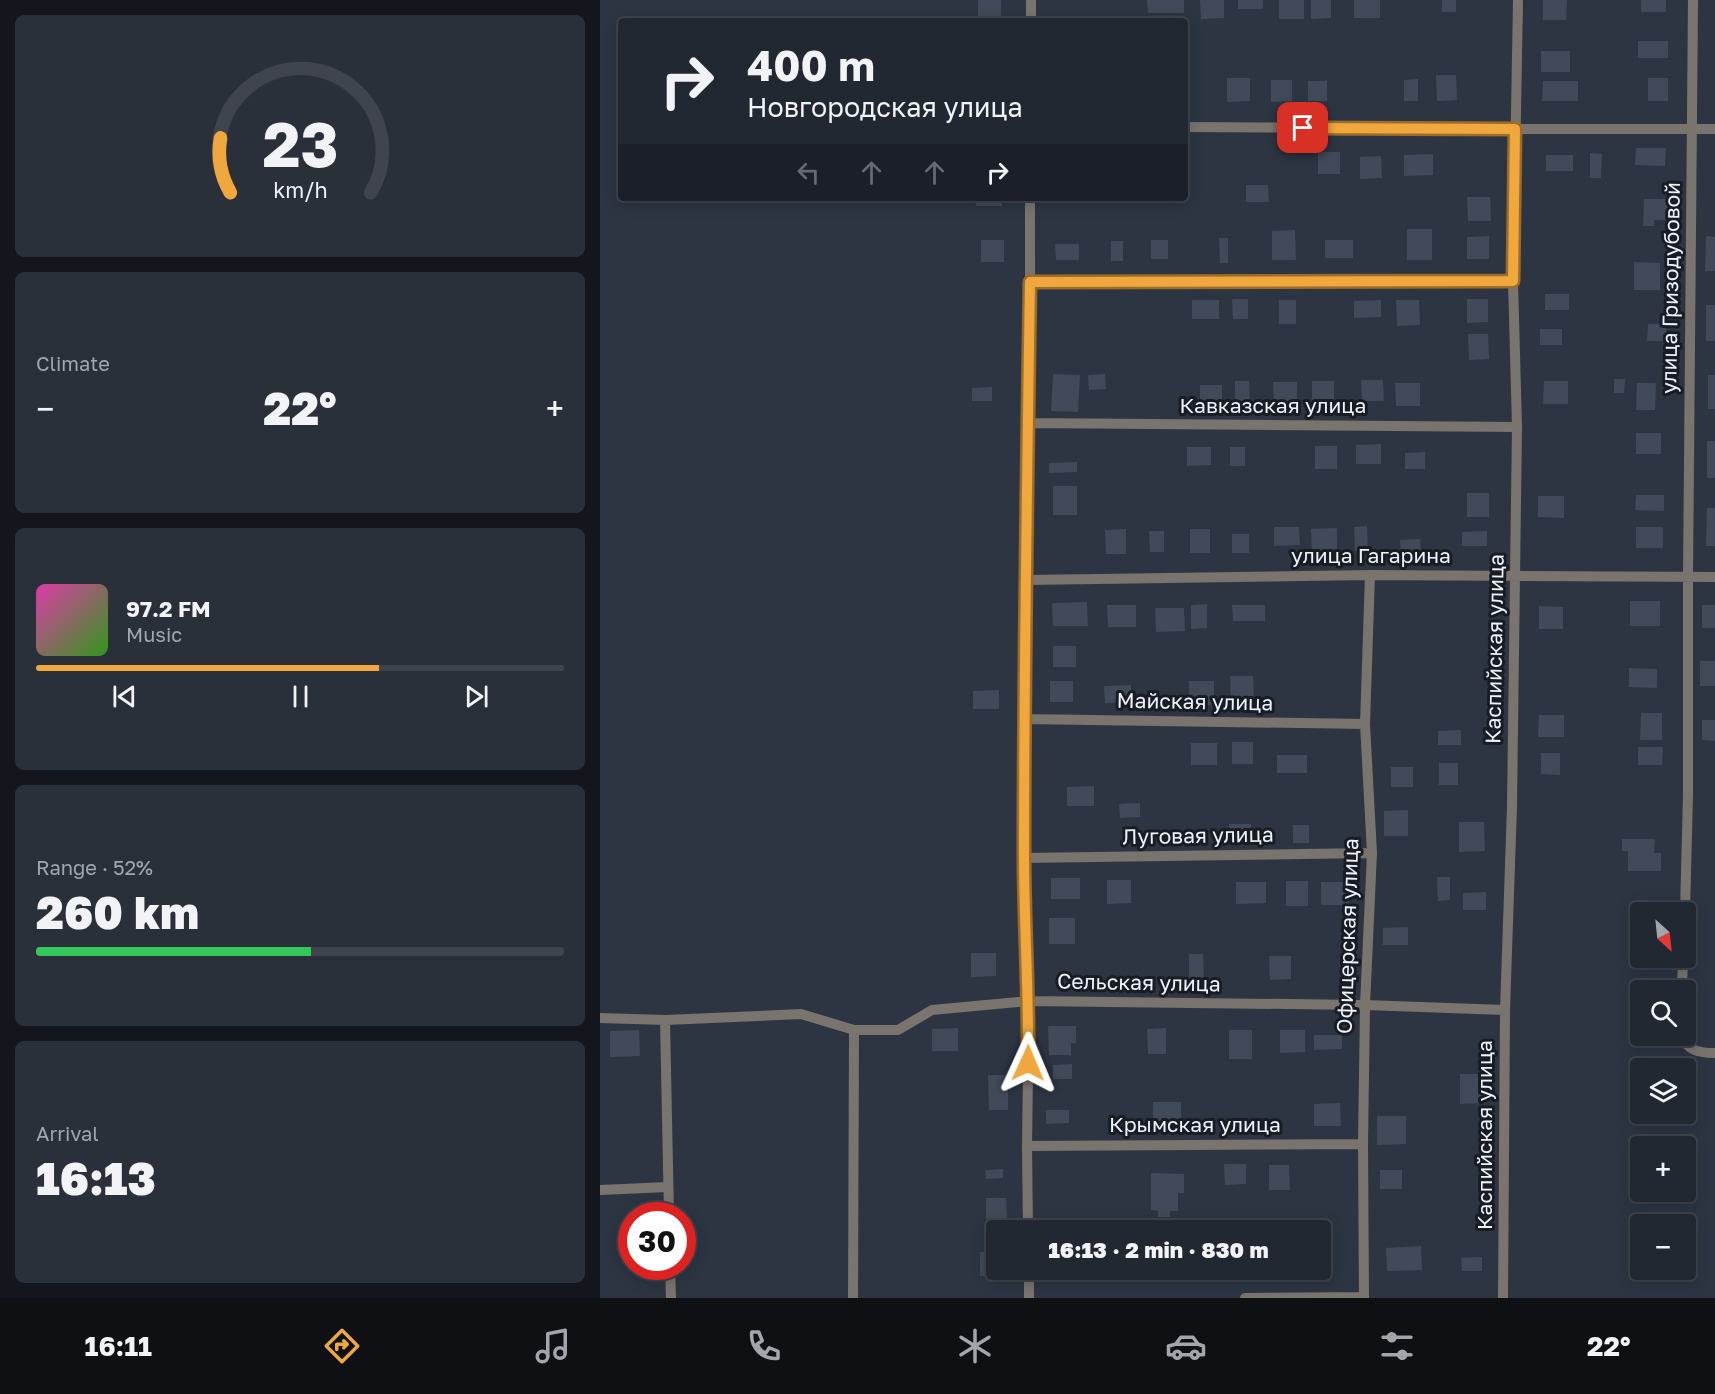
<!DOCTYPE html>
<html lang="en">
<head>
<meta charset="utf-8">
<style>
  :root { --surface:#222832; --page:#2a303a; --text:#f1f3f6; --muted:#a2a6ac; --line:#3f444d; --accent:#efa73e }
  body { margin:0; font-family:"Golos Text",sans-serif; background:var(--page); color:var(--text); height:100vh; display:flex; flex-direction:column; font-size:22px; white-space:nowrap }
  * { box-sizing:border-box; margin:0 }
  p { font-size:20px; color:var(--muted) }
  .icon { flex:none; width:33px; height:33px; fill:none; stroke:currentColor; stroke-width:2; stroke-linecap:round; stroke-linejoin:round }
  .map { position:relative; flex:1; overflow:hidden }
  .details { display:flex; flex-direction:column; gap:15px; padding:15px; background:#13161c; width:600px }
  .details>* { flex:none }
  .hud { position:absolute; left:18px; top:18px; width:570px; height:183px; border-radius:6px; box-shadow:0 3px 15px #0003,0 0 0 2px var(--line); background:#222832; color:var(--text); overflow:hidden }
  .needle { width:39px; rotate:153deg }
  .tools { position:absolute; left:1030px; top:902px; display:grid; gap:12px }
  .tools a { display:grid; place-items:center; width:66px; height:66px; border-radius:6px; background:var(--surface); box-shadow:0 3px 15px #0003,0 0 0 2px var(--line); font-size:30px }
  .speed { position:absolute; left:18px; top:1202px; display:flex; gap:12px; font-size:30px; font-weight:700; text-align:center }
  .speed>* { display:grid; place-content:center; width:78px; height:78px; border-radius:50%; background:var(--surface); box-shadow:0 3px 15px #0003,0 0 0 2px var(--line); line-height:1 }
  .speed .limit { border:9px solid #d22; background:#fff; color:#111 }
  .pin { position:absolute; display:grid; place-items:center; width:51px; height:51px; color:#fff; margin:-26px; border-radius:12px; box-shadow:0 3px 9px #0006 }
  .me { position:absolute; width:66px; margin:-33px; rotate:1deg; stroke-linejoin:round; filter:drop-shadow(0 0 4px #0008) }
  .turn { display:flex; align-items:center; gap:21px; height:126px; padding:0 30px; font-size:27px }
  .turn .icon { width:78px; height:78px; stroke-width:2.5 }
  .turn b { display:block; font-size:42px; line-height:51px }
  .lanes { display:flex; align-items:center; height:57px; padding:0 30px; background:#0003; justify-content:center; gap:30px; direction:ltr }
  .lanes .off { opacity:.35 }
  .big { font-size:45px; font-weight:800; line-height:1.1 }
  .details .tile { flex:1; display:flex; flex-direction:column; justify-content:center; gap:9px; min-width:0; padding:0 21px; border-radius:9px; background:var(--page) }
  .details .dial { align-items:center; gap:0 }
  .dial svg { height:156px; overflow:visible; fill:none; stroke:var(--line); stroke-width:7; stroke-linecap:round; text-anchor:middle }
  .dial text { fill:var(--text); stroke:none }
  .song { display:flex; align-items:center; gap:18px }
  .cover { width:72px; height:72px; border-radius:9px; background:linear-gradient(135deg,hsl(320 70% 55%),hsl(110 70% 35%)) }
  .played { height:6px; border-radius:3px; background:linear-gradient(90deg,var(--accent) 65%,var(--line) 65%) }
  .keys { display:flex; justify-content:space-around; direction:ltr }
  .heat { display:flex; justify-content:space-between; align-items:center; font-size:33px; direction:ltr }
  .charge { height:9px; border-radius:4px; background:linear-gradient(90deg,#34c759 52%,var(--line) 0) }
  .trip { position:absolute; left:386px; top:1220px; width:345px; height:60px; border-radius:6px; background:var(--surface); box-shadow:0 3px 15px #0003,0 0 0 2px var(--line); font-weight:800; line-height:60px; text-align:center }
  .tab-bar { display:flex; height:96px; justify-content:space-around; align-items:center; background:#0e1014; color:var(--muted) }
  .tab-bar .icon { width:42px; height:42px }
  .tab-bar .active { color:var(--accent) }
  .tab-bar b { font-size:27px; color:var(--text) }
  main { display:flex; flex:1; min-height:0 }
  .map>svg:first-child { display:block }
</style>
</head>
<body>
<main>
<section class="details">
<div class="tile dial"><svg viewBox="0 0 100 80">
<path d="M14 69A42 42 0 1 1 86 69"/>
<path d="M14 69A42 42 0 0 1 9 41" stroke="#efa73e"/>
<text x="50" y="56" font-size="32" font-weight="700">23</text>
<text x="50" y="72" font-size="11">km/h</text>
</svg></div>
<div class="tile"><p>Climate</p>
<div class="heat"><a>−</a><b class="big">22°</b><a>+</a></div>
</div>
<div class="tile">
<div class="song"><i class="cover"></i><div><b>97.2 FM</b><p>Music</p></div></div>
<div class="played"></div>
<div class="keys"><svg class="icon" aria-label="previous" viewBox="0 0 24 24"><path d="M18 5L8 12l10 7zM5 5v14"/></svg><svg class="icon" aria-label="pause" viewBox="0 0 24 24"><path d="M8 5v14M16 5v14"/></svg><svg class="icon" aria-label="next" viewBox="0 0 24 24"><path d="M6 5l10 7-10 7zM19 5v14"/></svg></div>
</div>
<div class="tile"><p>Range · 52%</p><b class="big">260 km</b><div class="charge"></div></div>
<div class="tile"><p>Arrival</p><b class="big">16:13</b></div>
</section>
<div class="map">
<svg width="1115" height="1298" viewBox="0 0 1115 1298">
  <rect width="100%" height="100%" fill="#2d3543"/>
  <!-- building -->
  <path fill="#414a58" d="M378,0h23v21h-23z
    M547,0h37v13h-36z
    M600,0h24v18l-23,1z
    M638,0h25v9h-25z
    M679,0h25v19h-25z
    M711,0h20v18l-20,1z
    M754,0h26v18h-26z
    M842,0h14v12h-14z
    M943,0h24l-1,20h-23z
    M1041,0h25v12h-25z
    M1038,41h30v17h-30z
    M941,51h29v21h-29z
    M836,75h20l1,25 -20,1z
    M627,78h23v23l-23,1z
    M1048,78h20v23h-20z
    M818,79v22h-14v-21z
    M671,80h21v21l-21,1z
    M708,81h19v20h-19z
    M943,81h35v20h-36z
    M1036,148h30l-1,18 -30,-1z
    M718,152h22v22h-22z
    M990,153l12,1 -1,24h-11z
    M833,154v21l-29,1v-21z
    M946,155h27v16h-27z
    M781,156l1,22 -22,1v-22z
    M646,185h22l1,17h-23z
    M867,197h23l1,24h-23z
    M375,198h27v8h-26z
    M1044,199h28l-1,13h-5v8h-12v6h-11z
    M807,229h25v31h-25z
    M695,230l1,30h-24v-29z
    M889,236v23h-22v-22z
    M1106,236l9,1v34h-10z
    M619,238h9v25h-8z
    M381,240h23v22h-23z
    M551,240h17v19h-17z
    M725,240h28v18h-28z
    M511,241h12v20h-12z
    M455,244h24v16h-23z
    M1034,262l26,1v27h-26z
    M945,294h24v16h-24z
    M632,299h16v20h-15z
    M867,299h21v23l-21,1z
    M592,300h27v19h-27z
    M679,300h17v24h-17z
    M781,300v17l-27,1v-17z
    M796,300h23l1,25 -23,1z
    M1106,305h9v36h-9z
    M1048,324h18v17h-19z
    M940,329h22v16h-22z
    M868,334h20l1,25 -20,1z
    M453,374l27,1 -2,37 -27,-1z
    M505,374l1,15 -17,1 -1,-15z
    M1108,375h7v34h-7z
    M1014,379h11l-1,14h-10z
    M761,380h22l1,21h-22z
    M635,381h14l1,24h-15z
    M712,381h22v25h-22z
    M944,381h24v23h-25z
    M673,382h24v23l-23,1z
    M795,383h25v23h-24z
    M1037,383h19l-1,27h-19z
    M600,385h22v22h-22z
    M392,387v14h-20v-13z
    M1036,433h25v21h-25z
    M1107,441h8v37h-8z
    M781,444v20h-25v-19z
    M715,446h22v23h-22z
    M587,447h24v18l-24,1z
    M630,447h15v19h-15z
    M825,452v17h-20v-16z
    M477,462v10l-28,1v-10z
    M453,486h24v29h-24z
    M867,493h22v24h-22z
    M1036,495h28v16l-29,-1z
    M938,496h26v22l-26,-1z
    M1107,508h8v38h-9z
    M767,526l1,25h-13l-1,-24z
    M674,527h25l1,18 -26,1z
    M1036,527h27v21h-27z
    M737,528v25h-25l-1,-24z
    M526,529v25h-20l-1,-24z
    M590,529h20v24h-20z
    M549,531h15v21h-14z
    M887,531v15h-25v-14z
    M632,534h17v19h-17z
    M820,539l1,16h-20l-1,-15z
    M1030,601h30v25h-30z
    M487,602l1,24h-35l-1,-23z
    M607,604v24l-16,1v-24z
    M507,605h29v22h-28z
    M632,605h33v16h-32z
    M1102,605h13v23h-13z
    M939,606l24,1v22h-24z
    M555,608h29l1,23 -29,1z
    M453,646h23v21h-23z
    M1100,661h15v25h-15z
    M1029,668l28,1v19l-28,-1z
    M630,676h23l1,27 -23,1z
    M450,681h23v21h-23z
    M589,681h25v24l-25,1z
    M531,685v17l-26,1 -1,-17z
    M399,690v19h-26v-18z
    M1041,713h21v27h-22z
    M939,715h25v22h-26z
    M1102,720h13v21l-13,-1z
    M861,730v15h-23v-14z
    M632,742h21v22h-21z
    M591,743h26v22h-26z
    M1038,747h25l-1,18h-24z
    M941,753h19v22l-19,-1z
    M677,755h30v18h-30z
    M839,763h19v22h-19z
    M791,767h22v20h-22z
    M494,786v20h-27v-19z
    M540,803v14l-20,1 -1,-14z
    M808,810v26h-24v-25z
    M859,822h25l1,29 -26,1z
    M629,824h22v18l-22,1z
    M693,825h16v18h-16z
    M1022,839h33l-1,14h7v18h-33v-20h-6z
    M837,877h13v23l-12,1z
    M451,878h29v21h-29z
    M507,880h24v23l-24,1z
    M686,881h22v25h-22z
    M636,882h30v21l-30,1z
    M721,882h28v23h-28z
    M886,892v18h-23v-17z
    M449,918h26v26h-26z
    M808,927v18h-25v-17z
    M371,953h25v23l-25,1z
    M589,954h14l1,25h-15z
    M669,956h22v23l-21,1z
    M448,1026h28v17h-5v12h-22z
    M358,1028v23h-26v-22z
    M566,1028v26h-18l-1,-25z
    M39,1030l1,26 -30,1v-26z
    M629,1030h23v29h-23z
    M680,1030h25v22l-25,1z
    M714,1035h28v14l-28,1z
    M472,1064v15h-19v-14z
    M860,1074h25v29l-25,1z
    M388,1075h20v35h-19z
    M553,1102h28v22l-28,-1z
    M740,1103l1,23h-27v-22z
    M446,1110h23v13l-23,1z
    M777,1116h29v28l-29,1z
    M624,1164h22v20l-21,1z
    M669,1165h20l1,25h-21z
    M403,1169v9l-17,1 -1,-9z
    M780,1170h22v19h-22z
    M551,1173l33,1v19h-6v18h-8v6h-12v-6l-7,-1z
    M386,1198h20l1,20 -21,1z
    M450,1220h26v10h-26z
    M821,1246l1,24 -35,1 -1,-23z
    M380,1252h16v17h8v7h-24z
    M882,1257v14h-20l-1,-13z
    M449,1269h23v11h-23z
    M505,1269h33v5h-33z
    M544,1269h23v10h-23z
    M591,1269h24v10h-24z
    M626,1269h14v9h-14z"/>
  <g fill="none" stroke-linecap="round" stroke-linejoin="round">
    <!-- street -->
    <path stroke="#79746d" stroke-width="10" d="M431,21v-21
      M585,127l330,2h200
      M430,282l483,-1
      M428,423l489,4
      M427,580l343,-5 345,2
      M424,719l341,5
      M424,858l348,-5
      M1085,912l3,-117v-218l5,-577
      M1082,990l1,-33
      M0,1018l65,2 136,-6 53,16h44l34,-20 97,-9 336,4 140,5
      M65,1020l4,195
      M1082,1035c5,16 17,18 33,18
      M427,1146l336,-2
      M0,1190l68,-3
      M428,1230l-1,-84 2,-145 -5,-143v-139l6,-437v-84
      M70,1266l1,32
      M429,1269v29
      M253,1298l1,-268
      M645,1298l119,-1
      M764,1298l-1,-154 2,-139 7,-152 -7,-129 5,-149
      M903,1298l2,-288 7,-204 3,-230 2,-149 -4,-146 5,-281"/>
  </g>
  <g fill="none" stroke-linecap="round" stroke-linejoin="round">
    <!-- route casing -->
    <g stroke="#9b6d28" stroke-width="15">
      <path id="route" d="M428,1063c1,-70 -4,-139 -4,-209 0,-190 3,-381 6,-572l483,-1 2,-152 -212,-1"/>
    </g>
    <!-- route -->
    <use href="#route" stroke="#efa73e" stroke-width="10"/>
  </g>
  <g text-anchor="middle" stroke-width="6" stroke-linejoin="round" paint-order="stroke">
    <!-- street labels -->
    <g font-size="21" fill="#edf3fc" stroke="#191d23">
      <text transform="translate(1071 288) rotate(-89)" y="7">улица Гризодубовой</text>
      <text x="673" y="413">Кавказская улица</text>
      <text x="771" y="563">улица Гагарина</text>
      <text transform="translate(895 649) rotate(-89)" y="7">Каспийская улица</text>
      <text transform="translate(595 702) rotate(1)" y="7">Майская улица</text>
      <text transform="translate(598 836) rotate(-1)" y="7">Луговая улица</text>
      <text transform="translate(748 936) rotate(-88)" y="7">Офицерская улица</text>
      <text transform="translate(539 983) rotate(1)" y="7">Сельская улица</text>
      <text x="595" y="1132">Крымская улица</text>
      <text transform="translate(885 1135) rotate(-90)" y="7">Каспийская улица</text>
    </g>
  </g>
</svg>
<div class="tools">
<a><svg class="needle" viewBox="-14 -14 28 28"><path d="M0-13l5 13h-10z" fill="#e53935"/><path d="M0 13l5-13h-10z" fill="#a2a6ac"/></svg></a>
<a><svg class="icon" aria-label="search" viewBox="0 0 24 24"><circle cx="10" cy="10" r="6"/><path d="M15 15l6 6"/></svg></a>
<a><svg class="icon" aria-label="layers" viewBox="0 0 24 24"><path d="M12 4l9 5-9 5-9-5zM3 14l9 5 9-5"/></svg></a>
<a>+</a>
<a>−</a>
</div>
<div class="speed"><div class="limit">30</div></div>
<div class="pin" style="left:703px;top:128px;background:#d93025"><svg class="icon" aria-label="arrive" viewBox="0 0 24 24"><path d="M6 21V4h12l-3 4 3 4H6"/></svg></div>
<svg class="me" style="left:428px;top:1063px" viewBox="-20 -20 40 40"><path d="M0-17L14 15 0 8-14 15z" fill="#efa73e" stroke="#fff" stroke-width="4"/></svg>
<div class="trip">16:13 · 2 min · 830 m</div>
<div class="hud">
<div class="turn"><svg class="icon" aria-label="right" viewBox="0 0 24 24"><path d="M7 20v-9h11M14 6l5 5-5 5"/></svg><div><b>400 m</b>Новгородская улица</div></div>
<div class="lanes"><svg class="icon off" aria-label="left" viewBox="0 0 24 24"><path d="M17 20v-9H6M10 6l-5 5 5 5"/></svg><svg class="icon off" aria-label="ahead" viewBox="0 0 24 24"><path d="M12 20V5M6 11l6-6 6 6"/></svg><svg class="icon off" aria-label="ahead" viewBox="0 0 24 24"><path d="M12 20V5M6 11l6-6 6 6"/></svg><svg class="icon" aria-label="right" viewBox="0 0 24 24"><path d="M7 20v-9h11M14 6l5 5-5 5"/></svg></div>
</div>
</div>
</main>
<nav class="tab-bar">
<b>16:11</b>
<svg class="icon active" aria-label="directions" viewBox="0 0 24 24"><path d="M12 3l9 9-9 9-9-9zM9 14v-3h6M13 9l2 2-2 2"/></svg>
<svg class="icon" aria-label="music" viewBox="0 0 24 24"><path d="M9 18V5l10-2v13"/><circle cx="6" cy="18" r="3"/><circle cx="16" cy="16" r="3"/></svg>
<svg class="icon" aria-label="phone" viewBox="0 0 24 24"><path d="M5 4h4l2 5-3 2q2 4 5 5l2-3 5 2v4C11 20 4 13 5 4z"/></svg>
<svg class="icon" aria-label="climate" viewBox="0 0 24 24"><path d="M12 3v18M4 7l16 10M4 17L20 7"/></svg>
<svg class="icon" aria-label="car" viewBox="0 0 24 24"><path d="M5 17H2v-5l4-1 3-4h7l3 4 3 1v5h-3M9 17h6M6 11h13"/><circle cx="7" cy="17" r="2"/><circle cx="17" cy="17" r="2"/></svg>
<svg class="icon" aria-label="filters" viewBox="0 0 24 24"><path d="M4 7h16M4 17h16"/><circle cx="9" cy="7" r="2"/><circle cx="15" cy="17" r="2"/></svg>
<b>22°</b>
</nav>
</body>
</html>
